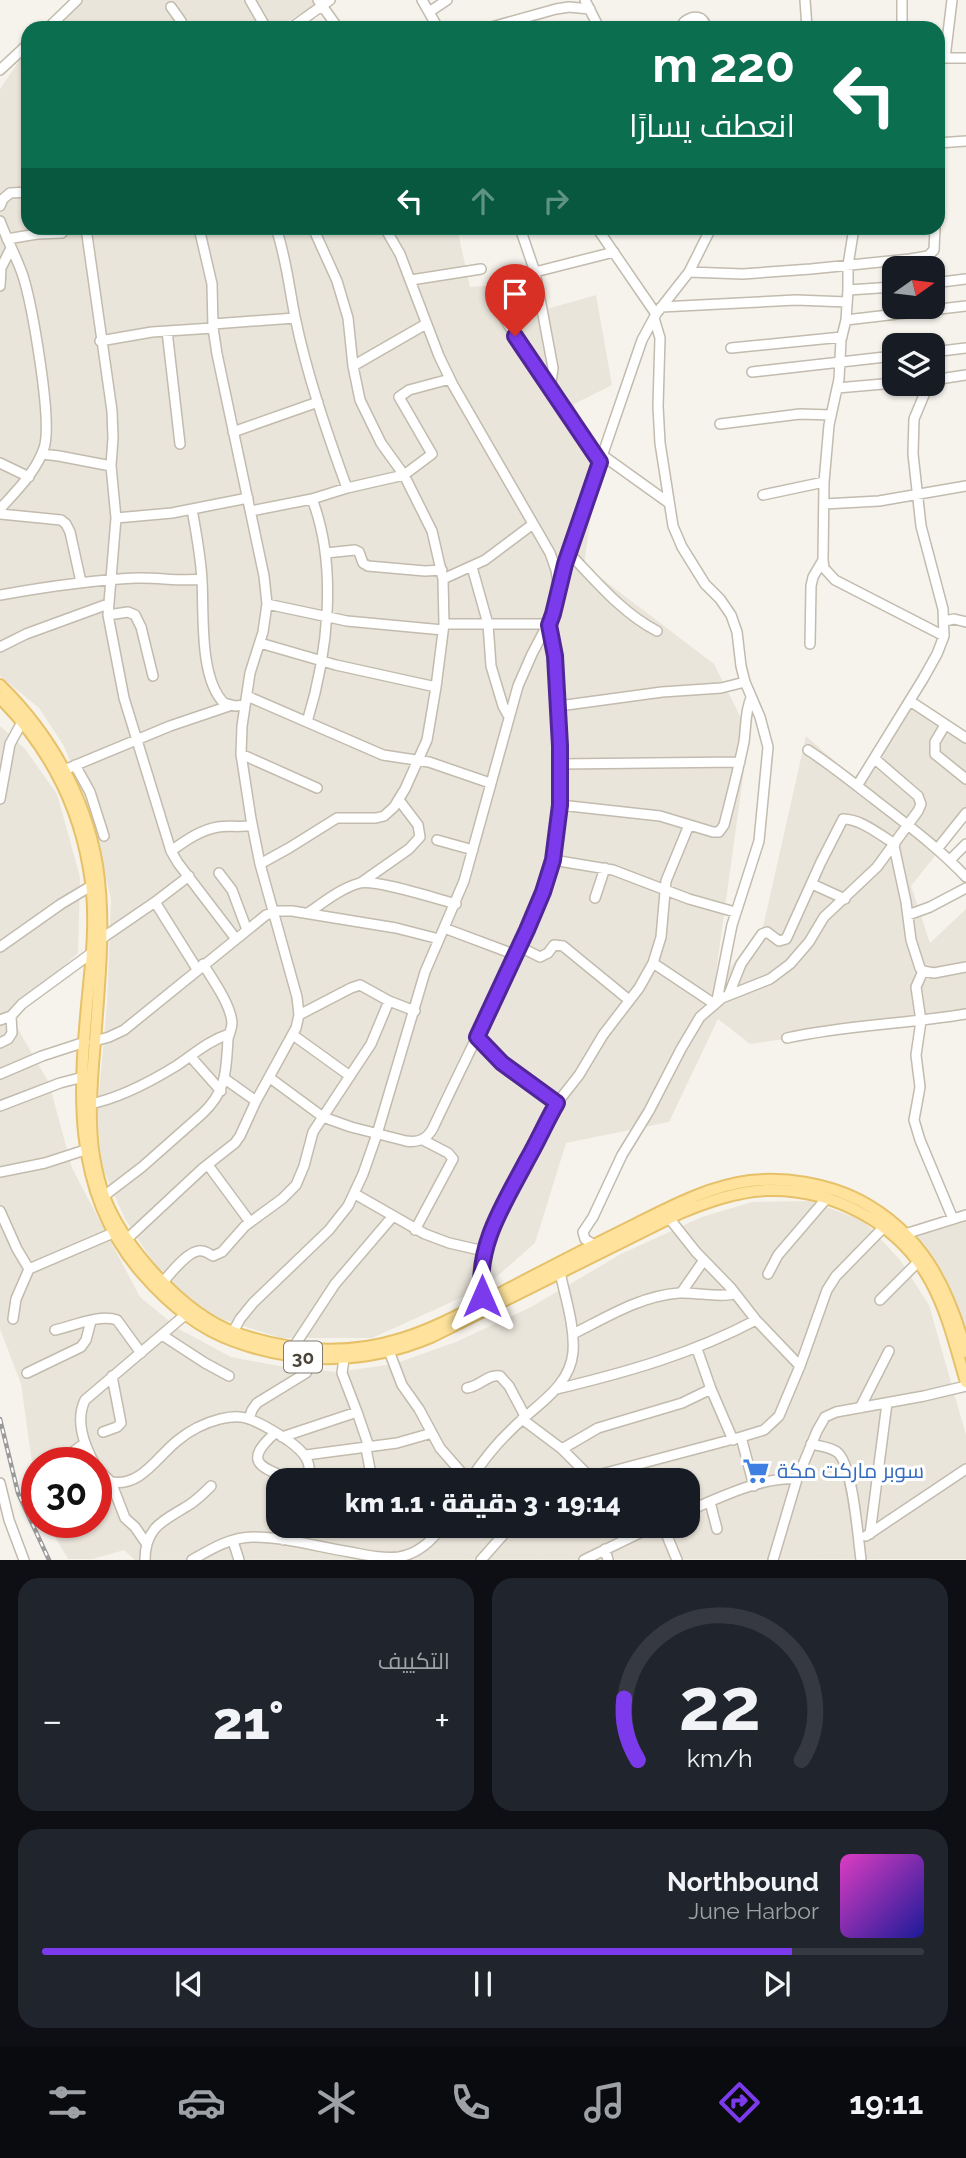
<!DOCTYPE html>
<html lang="ar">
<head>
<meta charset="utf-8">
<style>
  :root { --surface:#171b24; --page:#20242c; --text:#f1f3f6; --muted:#9ea1a6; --line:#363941; --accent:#7c3aed }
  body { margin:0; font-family:Raleway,Cairo,sans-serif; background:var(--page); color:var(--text); direction:rtl; height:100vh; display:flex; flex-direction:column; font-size:26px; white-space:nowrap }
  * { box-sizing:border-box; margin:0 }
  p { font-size:23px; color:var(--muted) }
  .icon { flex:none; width:38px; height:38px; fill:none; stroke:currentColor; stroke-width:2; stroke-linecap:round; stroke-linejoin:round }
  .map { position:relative; height:1560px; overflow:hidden; direction:ltr }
  .details { display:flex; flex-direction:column; gap:18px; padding:18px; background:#0d0f14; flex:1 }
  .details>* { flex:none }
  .guide { position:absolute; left:21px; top:21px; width:924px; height:214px; border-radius:21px; box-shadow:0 2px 5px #0004; direction:rtl; background:#0b6e4f; color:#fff; overflow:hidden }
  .needle { width:46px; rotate:76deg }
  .fabs { position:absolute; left:882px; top:256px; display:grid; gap:14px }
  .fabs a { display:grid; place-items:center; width:63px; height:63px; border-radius:14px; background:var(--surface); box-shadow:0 2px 5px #0004; font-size:35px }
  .speed { position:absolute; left:21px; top:1447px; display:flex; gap:14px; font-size:35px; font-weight:700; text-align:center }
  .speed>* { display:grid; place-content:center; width:91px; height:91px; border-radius:50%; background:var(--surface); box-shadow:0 2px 5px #0004; line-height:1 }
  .speed .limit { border:10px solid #d22; background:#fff; color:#111 }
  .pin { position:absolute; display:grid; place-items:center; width:60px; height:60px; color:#fff; margin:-72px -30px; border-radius:50% 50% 50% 0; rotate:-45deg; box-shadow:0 0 7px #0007 }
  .pin .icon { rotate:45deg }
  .me { position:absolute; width:77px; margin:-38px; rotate:0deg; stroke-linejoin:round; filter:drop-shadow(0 0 5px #0008) }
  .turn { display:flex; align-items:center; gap:24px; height:147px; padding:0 35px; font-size:32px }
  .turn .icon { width:91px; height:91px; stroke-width:2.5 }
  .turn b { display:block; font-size:49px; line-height:60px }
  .lanes { display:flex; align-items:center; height:66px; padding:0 35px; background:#0003; justify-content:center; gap:35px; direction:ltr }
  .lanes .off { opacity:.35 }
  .big { font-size:52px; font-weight:800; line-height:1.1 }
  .details .card { flex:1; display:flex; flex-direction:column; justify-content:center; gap:10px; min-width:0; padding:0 24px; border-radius:21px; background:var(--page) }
  .details .dial { align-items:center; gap:0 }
  .dial svg { height:182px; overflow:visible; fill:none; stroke:var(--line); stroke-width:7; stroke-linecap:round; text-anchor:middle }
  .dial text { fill:var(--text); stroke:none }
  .song { display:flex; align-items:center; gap:21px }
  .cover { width:84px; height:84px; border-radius:10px; background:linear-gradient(135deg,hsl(310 70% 55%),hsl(240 70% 35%)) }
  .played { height:7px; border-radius:4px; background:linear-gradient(90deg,var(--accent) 85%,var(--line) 85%) }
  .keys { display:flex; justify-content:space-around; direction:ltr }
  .heat { display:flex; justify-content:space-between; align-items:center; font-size:38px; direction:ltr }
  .details .tiles { flex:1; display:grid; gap:18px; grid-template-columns:1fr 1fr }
  .card:last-child { grid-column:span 2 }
  .trip { position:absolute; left:266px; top:1468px; width:434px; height:70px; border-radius:21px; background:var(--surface); box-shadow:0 2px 5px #0004; font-weight:800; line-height:70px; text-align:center; direction:rtl }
  .tabs { display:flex; height:112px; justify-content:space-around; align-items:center; background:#090b0e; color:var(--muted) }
  .tabs .icon { width:49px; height:49px }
  .tabs .active { color:var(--accent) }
  .tabs b { font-size:32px; color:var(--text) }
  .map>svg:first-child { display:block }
</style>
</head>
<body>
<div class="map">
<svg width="966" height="1560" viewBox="0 0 966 1560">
  <rect width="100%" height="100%" fill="#f6f3ec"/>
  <!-- residential -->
  <path fill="#eae5da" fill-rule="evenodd" d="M73,0h252l-49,28h-231z
    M28,48v180h429l13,59 45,-4 11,32 70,-20 16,90 -38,19 22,76 -12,85 130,99 35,70 -35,253 49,-60 43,-191 48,42 58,-78 54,42v75l-55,69 19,57 36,-34v104l-216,31 -32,-25 -49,103 -103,21 -31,100 -50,44 -113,51h-91l-69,-22 -48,-37 -39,-60 -23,-52 -5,-52 10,-111 4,-105 -21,-88 -26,-65 -25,-38 -39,-32v-587z
    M0,726l25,23 32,45 23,83 -2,76 -68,62 39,68 23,85 68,129 39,32 52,28 54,10 52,5 57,-8 62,-22 75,-35 90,-53 81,-37 50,-15 58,-1 54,20 36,39 29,45 37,130v124l-831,1 -11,-10 -31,9h-25l-21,-36 49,-1v-59h-59v35l-16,-114 -21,-55zM278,1480h410v46h-410z
    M966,1220v123l-21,-59 -29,-50z"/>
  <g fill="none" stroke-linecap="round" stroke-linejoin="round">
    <!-- minor casing -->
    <g stroke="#c2bbae" stroke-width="12">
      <path id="minor" d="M250,0l16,28
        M318,0l20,28
        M422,0l16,28
        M585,0l14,28
        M805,0l2,28
        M171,7l10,14 1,7
        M429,12l18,-12
        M48,28l29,-28
        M291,28l39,-28
        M488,28l68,-19 13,-2 21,2
        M681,28l3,-6c9,-7 20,-7 22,6
        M902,28v-28
        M938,58h28
        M945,58l7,-58
        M0,70l28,-26
        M938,143l28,-2
        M0,206l3,-7 7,-6 18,-1
        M0,221c7,19 17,37 23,55 9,29 30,146 21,172 -8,24 -27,42 -44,61
        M86,228l26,183 1,27 -2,28 5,52 -8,97 16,83 47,153 7,12 58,76
        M276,228c10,29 13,59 19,89 12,58 32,116 52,171
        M385,228l15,26 39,102 14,29 97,168 6,17 2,13
        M520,228l15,44 18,96 -3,22
        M597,228l59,86
        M698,228l12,1
        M854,228l-6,37v25l-2,30 -5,20 -2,39 -10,46 -5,57 -1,78 1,8 11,12 109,56
        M7,239l30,-5 25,-1
        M535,272l79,-20
        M689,272l54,2 68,-5 99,-10 18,-3 6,-6 1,-22
        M411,280l70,-11
        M933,283l33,-4
        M0,286l1,-18 10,-20
        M848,290l46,-3
        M661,307l135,-7 51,2
        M503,316l37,59 60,87
        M654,318l6,20 -2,68 2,37 13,83 9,21 23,37 15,15 11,16 6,17 4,34 4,16 15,35 8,30 -9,94 -27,84 -15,75
        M846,320l120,-14
        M213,324l82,-6
        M167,331l13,113
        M100,341l52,-9 61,-4
        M731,348l111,-11
        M933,352l33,-4
        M353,366l73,-42
        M752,372l142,-16
        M933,373l6,-22
        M933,380l33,-5
        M837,388l46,-4
        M720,424l80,-10 31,1
        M233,432l85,-30
        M42,454l17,2 52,10
        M602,455l67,48
        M0,463l29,14
        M763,495l61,-13
        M824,504l55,-3 87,-15
        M192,509c4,24 9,48 10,72 2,33 -3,97 22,122l11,3 10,-1
        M251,511l61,-12 35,-11 57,-13 28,-21 -33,-57 10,-7 41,-11
        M0,514l61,6 5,4 4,8 11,50
        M116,518l56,-5 76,-15
        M326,553l29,-3 4,2 4,11 5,3 57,5 17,-1
        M569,553c27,28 53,60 88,78
        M472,567l16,57 3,42 12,40 5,9
        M443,579l42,-19 48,-36
        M0,595c45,-8 90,-15 136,-17 22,-1 44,4 66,1
        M267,604l80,17 96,9
        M108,615l20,-3 7,3 6,12 12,49
        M945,621l9,-2 12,3
        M260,643l76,22 100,22
        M810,644l1,-58 2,-9 10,-17
        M0,647l26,-13 82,-30
        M247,696l136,59 46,7 61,21
        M910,701l56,37
        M559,706l103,-14 59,-4 24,-6
        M307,722c21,-68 31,-156 5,-223
        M945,725l-10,17v12l31,25
        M808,750c23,15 44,32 66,49 32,25 64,48 92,78
        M241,754l76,34
        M560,764l180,-2
        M75,765l15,27 14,44
        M64,770l106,-44 59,-20
        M857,786l66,-107 14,-25 7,-18 -1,-27 -22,-83 -8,-72 1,-35 15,-36
        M0,799l10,-55 12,-22
        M560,805l100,11 53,16h6l5,-7c7,-27 14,-55 20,-83 2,-14 1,-31 7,-44
        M437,840l36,10
        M894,846l12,56 5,38 9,28 3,3 11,2 32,-6
        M938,848l28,-35
        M171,851c14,-10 29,-21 47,-24 11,-2 22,1 34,-2
        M553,860l60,10 76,29 46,13
        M950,860l16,-16
        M260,864l29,-16 48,-30h39l8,-2 10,-9 11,-18 22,-49 9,-53 8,-63 -1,-45 -11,-48 -28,-56 -23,-32 -21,-43 -7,-34 -5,-48 -11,-37 -24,-53
        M219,873l13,17 15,40
        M362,882l47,-33 11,-12 -2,-12 -19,-25
        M812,884l33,15
        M595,898l10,-30
        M155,902l42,67
        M308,913c16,-11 33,-25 52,-30 16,-4 77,16 96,21
        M908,915l22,-8 36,-19
        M444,928l72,27
        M101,939l54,-37 34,-26
        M0,947l61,-43 30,-18
        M520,947l20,10 8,-4 6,-8 9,1 66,54
        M653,963l60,40
        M923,971l-7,16 5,34 -5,34 4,32 -6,33 6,20 33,79
        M729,994l12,-30 21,-30 5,-2 12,9 7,-2 2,-4 33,-73 22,-43c18,0 37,16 52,25
        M299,1015l52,-27 9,-3 29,16 26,10
        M0,1020l11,-4 11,-12 71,-52
        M293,1035l57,41
        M477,1037l25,26 55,40
        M787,1038c59,-13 120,-14 179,-24
        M95,1041l14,-4 15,-7 142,-115 12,-4h14l104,17 43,11
        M0,1043l8,-4 4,-6 -1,-17
        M190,1056l31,35
        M0,1074l42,-18 43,-14
        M270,1078l53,39 28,10 55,14c13,2 21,-2 27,-13 27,-58 56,-115 83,-172 14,-31 28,-62 36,-94 17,-67 10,-170 -3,-238h-105
        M225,1079l31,22
        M90,1104c30,-6 60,-22 86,-38 18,-12 32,-25 53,-32
        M0,1106l60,-23 23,-6
        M208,1165l42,57
        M0,1172l45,-9 40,-13
        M355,1194l70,40 24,9 35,8
        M104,1196l38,-29 60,-53c25,-23 24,-43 26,-75 1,-6 4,-10 4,-16 -1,-18 -19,-43 -29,-59
        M0,1211l17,38 12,20
        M669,1218l27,34 35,36 25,32 44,46
        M415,1230l38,-71 -5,-6 -25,-13
        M905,1234l61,-19
        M127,1239l75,-70 33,-26 5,-7 16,-35 40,-73 3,-13 -2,-18 -37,-133 -9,-45 -10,-65 1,-28 8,-53 13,-41 4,-28 -3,-28 -47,-222 -4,-26 -1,-44 -13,-56
        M594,1245l-9,-6 -2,-7 10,-15 29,-62 27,-44 32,-62 19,-32 22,-19 48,-19 20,-15 19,-22 15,-25 53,-50 41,-56 3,-7 -3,-8 -43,-37
        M768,1274l10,-19 48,-56
        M163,1282c7,-8 27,-34 39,-31 4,0 7,3 11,5l9,-4 23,-26 37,-27 14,-14 8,-19 9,-34 58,-88 18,-43
        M681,1293l23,-33
        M880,1300l38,-38
        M483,1302l-2,-32 3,-19 23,-55 50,-93 22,-28 24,-40 36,-47 14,-25 8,-26 5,-56 23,-56
        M13,1319l3,-20 13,-30 84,-36
        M55,1330c18,-4 44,-16 62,-10l24,33
        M233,1332l7,-13 13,-16 76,-73 19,-24 15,-32 14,-40 48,-162 39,-91 54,-195 14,-32 21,-40 12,-50 77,-224 14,-26 33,-42 22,-44
        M573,1334c34,-17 67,-38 106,-41 18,-1 38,5 55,1
        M162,1335l43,28 24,13
        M293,1348l42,-64 58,-68
        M697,1349l14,40 22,51
        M389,1351l13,34 17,24 21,39 28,32
        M27,1373l54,-26 5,-7 5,-19
        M467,1388c14,-2 20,-14 33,-12l9,10 16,30
        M557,1389c70,-17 135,-35 199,-69
        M860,1408l29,-57
        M357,1412l12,35
        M249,1419l3,-9 5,-7 49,-30 8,-15
        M522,1419l40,30 36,-21 84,-25 29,-14
        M103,1432l14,-5 4,-4 -9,-47
        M275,1433c-33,30 -14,34 17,47
        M282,1437l75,-25 -15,-39 2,-14
        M741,1437l13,49
        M811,1444c8,2 19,3 26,8 16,12 21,86 24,108
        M366,1448l6,32
        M562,1449l28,28
        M306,1455l91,-12 35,-10
        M74,1463v-12l11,-8
        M94,1463c-10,-19 -19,-42 -9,-63l100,-85
        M96,1467l15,15c30,5 46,-25 66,-41 12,-10 27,-18 43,-22 8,-2 17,-4 26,-1 14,4 31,15 43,23 15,11 23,20 20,39
        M617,1470l3,10
        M470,1480c12,-18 25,-35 41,-50 23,-24 59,-42 62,-78 2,-26 -8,-55 -13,-80
        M579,1480l162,-43 23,-7 15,-14 21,-50 27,-76 9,-14 48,-49
        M111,1482l14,36 10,9 11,16
        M0,1483l9,37 15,40
        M710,1502l7,27
        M688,1511c31,-13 75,-35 109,-32
        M663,1526l14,34
        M870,1534l17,-131
        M866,1536l100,-67
        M283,1540l9,-4 10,-10
        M233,1541l6,19
        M605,1549l3,11
        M145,1560c0,-34 20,-40 44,-55 8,-5 15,-12 22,-19
        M192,1560c19,-11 39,-23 61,-23 32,0 65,10 97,15 16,3 32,7 49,5 18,-3 33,-16 43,-31
        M481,1560l30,-34
        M584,1560l70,-34
        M773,1560l24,-81 20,-48 8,-14 11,-5 88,-16 42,-10"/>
    </g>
    <!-- major casing -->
    <g stroke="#e6c16a" stroke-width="14">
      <path id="major" d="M0,685c50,49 85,111 97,180 9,58 2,118 -2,176 -5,56 -10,112 13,165 11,24 28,47 45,66 23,25 51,50 83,61 54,19 110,23 165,6 36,-11 69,-30 102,-47 45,-24 90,-47 135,-69 36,-18 72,-37 112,-42 36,-4 77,3 109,19 63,33 89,87 107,152
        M0,698c47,47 78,105 89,171 7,38 4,78 0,116 -10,102 -20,204 53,288 25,29 55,55 92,68 65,24 133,23 197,-4l249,-124c27,-11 57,-22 87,-23 66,-2 133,34 164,92 17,31 25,67 35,100"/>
    </g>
    <!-- minor -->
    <use href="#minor" stroke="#fff" stroke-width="9"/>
    <!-- major -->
    <use href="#major" stroke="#ffe39c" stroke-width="10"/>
    <!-- rail casing -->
    <g stroke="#9a9a9a" stroke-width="4.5">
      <path id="rail" d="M0,1419l18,74 31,67"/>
    </g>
    <!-- rail -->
    <use href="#rail" stroke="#fff" stroke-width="2" stroke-dasharray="5" stroke-linecap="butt"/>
  </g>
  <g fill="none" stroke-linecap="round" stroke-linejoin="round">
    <!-- route casing -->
    <g stroke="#51269a" stroke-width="18">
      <path id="route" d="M482,1296c-6,-51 22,-92 45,-136 11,-19 19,-38 30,-57l-55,-40 -25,-26 50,-107 16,-38 10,-32 7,-55v-59l-5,-90 -6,-31 4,-11 12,-50 35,-102 -85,-126"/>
    </g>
    <!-- route -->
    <use href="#route" stroke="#7c3aed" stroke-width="12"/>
  </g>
  <!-- icons -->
  <defs>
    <g id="supermarket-bare" transform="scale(2.1)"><path d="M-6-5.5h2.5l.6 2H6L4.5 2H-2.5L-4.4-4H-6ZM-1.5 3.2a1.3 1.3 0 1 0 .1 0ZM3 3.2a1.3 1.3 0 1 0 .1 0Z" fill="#3f7fe0" stroke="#fff" stroke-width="2.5" paint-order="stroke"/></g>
  </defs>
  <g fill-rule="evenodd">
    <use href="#supermarket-bare" x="756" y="1471"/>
  </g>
  <g text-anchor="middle" stroke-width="6" stroke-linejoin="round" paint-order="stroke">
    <!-- shield labels -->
    <rect fill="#fff" stroke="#817c74" stroke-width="2" x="284" y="1341.5" width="38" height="31" rx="5"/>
    <g font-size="19" font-weight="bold" fill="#4b4439">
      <text x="303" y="1364">30</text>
    </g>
    <!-- shop labels -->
    <g font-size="21" fill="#366cbe" stroke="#fff" text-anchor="start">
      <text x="777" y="1478">سوبر ماركت مكة</text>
    </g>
  </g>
</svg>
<div class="fabs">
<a><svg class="needle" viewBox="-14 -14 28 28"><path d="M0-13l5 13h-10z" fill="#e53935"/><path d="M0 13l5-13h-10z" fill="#9ea1a6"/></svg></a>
<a><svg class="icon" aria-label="layers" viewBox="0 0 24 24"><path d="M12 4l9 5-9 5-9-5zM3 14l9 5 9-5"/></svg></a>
</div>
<div class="speed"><div class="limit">30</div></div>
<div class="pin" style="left:515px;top:336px;background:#d93025"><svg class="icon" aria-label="arrive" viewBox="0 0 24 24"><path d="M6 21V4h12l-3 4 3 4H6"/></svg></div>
<svg class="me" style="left:482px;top:1296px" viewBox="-20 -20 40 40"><path d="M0-17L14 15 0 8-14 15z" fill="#7c3aed" stroke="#fff" stroke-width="4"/></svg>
<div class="trip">19:14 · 3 دقيقة · 1.1 km</div>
<div class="guide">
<div class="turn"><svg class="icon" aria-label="left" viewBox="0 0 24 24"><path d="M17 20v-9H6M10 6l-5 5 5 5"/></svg><div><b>220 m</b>انعطف يسارًا</div></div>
<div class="lanes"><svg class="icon" aria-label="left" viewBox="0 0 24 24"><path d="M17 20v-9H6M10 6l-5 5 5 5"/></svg><svg class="icon off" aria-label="ahead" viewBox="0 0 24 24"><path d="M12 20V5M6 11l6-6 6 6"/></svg><svg class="icon off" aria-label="right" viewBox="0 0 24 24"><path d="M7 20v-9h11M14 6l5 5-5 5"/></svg></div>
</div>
</div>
<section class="details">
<div class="tiles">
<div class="card dial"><svg viewBox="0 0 100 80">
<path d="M14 69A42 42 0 1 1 86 69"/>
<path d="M14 69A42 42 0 0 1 8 42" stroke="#7c3aed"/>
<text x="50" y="56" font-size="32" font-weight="700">22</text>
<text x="50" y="72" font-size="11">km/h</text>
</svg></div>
<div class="card"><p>التكييف</p>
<div class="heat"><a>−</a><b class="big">21°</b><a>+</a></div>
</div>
<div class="card">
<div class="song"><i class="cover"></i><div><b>Northbound</b><p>June Harbor</p></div></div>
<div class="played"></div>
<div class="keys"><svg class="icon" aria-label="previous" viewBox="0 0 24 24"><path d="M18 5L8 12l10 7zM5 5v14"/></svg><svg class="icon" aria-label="pause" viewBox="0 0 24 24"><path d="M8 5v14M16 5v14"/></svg><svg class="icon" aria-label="next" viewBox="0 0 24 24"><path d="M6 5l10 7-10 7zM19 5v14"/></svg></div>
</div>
</div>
</section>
<nav class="tabs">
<b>19:11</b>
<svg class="icon active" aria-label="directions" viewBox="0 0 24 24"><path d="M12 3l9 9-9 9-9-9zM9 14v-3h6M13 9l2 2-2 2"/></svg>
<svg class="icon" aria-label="music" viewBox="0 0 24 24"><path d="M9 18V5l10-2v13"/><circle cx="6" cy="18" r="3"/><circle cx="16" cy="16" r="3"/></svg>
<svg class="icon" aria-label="phone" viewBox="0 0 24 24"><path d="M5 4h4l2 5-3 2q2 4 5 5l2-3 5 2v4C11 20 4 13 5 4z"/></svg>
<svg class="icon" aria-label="climate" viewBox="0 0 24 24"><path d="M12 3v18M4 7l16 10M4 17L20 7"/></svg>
<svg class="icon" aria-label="car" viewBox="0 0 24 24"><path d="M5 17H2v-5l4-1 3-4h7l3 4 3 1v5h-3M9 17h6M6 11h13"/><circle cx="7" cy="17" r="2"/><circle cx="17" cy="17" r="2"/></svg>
<svg class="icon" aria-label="filters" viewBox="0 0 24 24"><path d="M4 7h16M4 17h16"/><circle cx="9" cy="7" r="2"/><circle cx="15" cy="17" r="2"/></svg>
</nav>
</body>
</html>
